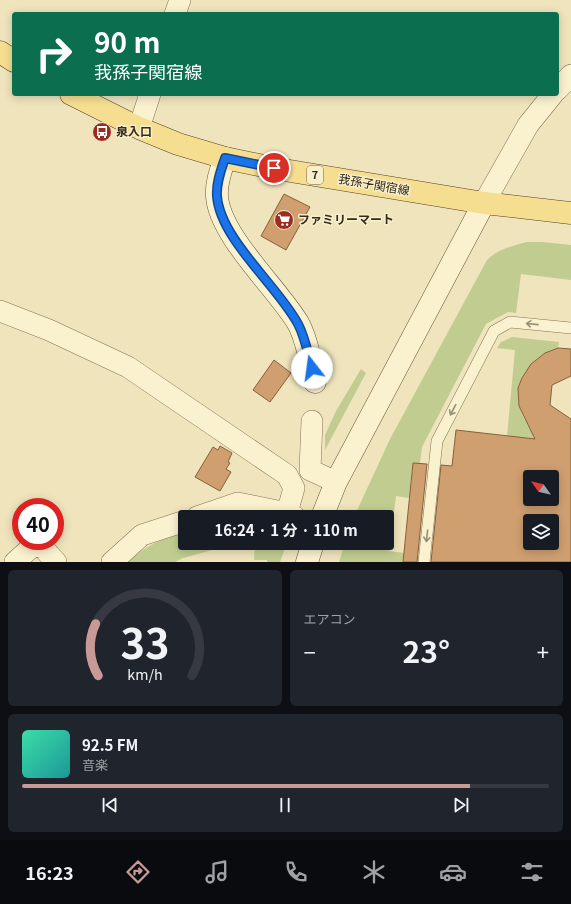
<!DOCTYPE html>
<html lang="ja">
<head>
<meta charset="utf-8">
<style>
  :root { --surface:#171b24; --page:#20242c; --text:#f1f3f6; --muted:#9ea1a6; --line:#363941; --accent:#c99997 }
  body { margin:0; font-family:Georgia,"Noto Sans JP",serif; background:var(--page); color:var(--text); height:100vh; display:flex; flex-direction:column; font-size:15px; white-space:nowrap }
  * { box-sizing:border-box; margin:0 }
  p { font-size:13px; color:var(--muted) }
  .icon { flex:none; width:22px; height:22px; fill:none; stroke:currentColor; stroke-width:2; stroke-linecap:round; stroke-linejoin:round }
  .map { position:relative; height:562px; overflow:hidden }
  .panel { display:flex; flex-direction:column; gap:8px; padding:8px; background:#0d0f14; flex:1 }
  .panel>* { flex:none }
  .banner { position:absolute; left:12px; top:12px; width:547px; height:84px; border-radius:4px; box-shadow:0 2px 10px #0003; background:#0b6e4f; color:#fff; overflow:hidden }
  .needle { width:26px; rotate:304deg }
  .controls { position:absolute; left:523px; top:470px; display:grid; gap:8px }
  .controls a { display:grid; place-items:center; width:36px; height:36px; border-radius:4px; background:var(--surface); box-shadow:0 2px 10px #0003; font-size:20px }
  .speed { position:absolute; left:12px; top:498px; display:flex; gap:8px; font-size:20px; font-weight:700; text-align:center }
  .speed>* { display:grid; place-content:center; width:52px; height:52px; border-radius:50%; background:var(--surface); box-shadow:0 2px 10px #0003; line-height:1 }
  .speed .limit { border:6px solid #d22; background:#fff; color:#111 }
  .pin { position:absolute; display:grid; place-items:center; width:34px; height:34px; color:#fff; margin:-17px; border:2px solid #fff; border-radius:50%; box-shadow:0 1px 4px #0007 }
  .me { position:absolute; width:44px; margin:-22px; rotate:345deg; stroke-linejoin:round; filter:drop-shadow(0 0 3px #0008) }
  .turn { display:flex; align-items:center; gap:14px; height:84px; padding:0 16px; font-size:18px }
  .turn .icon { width:52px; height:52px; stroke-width:2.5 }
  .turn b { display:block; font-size:28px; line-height:34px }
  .big { font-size:30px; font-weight:700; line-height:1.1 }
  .panel .widget { flex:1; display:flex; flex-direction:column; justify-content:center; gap:6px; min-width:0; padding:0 14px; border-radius:6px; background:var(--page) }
  .panel .dial { align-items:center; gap:0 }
  .dial svg { height:104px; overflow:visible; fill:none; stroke:var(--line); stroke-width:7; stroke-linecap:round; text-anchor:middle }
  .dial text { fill:var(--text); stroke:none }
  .song { display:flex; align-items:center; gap:12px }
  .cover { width:48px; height:48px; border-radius:6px; background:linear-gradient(135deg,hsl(160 70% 55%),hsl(180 70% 35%)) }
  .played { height:4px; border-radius:2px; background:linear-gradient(90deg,var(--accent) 85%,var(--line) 85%) }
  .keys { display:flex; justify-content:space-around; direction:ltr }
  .heat { display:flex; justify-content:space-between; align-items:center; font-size:22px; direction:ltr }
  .panel .tiles { flex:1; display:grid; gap:8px; grid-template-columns:1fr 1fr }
  .widget:last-child { grid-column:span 2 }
  .trip { position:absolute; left:178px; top:510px; width:216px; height:40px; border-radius:4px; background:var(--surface); box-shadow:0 2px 10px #0003; font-weight:700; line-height:40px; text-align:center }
  .tab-bar { display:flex; height:64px; justify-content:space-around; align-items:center; background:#090b0e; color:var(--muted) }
  .tab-bar .icon { width:28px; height:28px }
  .tab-bar .current { color:var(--accent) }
  .tab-bar b { font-size:18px; color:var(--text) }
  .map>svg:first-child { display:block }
</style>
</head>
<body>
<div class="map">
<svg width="571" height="562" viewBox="0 0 571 562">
  <rect width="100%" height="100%" fill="#efe4bc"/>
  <!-- green -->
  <path fill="#c1cd90" d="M527,242h15l29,3v35l-50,-6 -5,39 -8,-1 -22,12 -64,123 -2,16h-7l-4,35 -13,-2 -7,55 15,2 -1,9h-64l6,-19h42v-26h-33l36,-78 97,-179c11,-11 25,-14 40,-18z
    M512,337l47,5 -1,6c-31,7 -51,45 -32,73 6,9 15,14 24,20l-43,-5 8,-86 -18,-2 4,-6z
    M361,369l5,4 -41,77v-15l11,-24z
    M185,532v11h53l-55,15 -8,4h-48c22,-18 32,-22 58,-30z
    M253,543h34l-7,19h-13v-2h-13l1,-16z"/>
  <!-- building -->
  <path fill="#cf9f70" stroke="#875f3a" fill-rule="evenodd" d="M284,194l26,13 -24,43 -25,-14z
    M558,348l13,1v27l-19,9 -2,20 21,14v143h-140l10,-97 11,1 4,-36 79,9 -16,-33 -1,-18 4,-10 9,-14 14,-11zM530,477h22v22h-22zM530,521h22v22h-22z
    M274,360l17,13 -21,29 -17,-12z
    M220,446l12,7 -4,9 2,1 -4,6 5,3 -11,19 -25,-14 18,-30 5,3z
    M413,463l14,1 -10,98h-14z"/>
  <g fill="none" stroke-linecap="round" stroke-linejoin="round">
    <!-- lane casing -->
    <g stroke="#877455" stroke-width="12">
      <path id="lane" d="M424,562l13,-121 57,-110 16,-9 61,6"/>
    </g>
    <!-- street casing -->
    <g stroke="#877455" stroke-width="22">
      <path id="street" d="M175,14l5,-14
        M557,90l14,-15
        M139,128l11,-34
        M484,203l44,-78 25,-31
        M0,311l49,19 79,37 159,108 7,13 -7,25
        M312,421l-2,49 26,12
        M197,517l41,-14 49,10 8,4
        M15,562l19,-17 9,3 13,14
        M112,562l30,-27 43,-14"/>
    </g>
    <!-- secondary casing -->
    <g stroke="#695538" stroke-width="23">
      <path id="secondary" d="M225,158c-4,12 -9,24 -8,38 2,39 60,92 81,127 9,16 13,41 17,59
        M322,517l14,-35 148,-279
        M307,562l6,-19"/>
    </g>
    <!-- primary casing -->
    <g stroke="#54412a" stroke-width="23">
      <path id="primary" d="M0,52l14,9
        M71,94l68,34 39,16 47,14 53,11 206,34 87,10"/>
    </g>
    <!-- lane -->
    <use href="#lane" stroke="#faf1cf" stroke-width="11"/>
    <!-- street -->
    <use href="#street" stroke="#faf1cf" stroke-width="21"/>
    <!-- secondary -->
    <use href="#secondary" stroke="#faf1cf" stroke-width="22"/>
    <!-- primary -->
    <use href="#primary" stroke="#f6de91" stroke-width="22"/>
  </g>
  <!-- one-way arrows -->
  <defs><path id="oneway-shaft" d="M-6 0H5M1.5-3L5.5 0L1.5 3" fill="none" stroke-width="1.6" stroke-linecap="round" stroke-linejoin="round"/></defs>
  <g stroke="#988e74">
    <use href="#oneway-shaft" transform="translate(532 324) rotate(-174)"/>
    <use href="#oneway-shaft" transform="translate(453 410) rotate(118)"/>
    <use href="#oneway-shaft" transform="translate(427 536) rotate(96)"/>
  </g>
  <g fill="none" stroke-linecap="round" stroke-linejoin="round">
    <!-- route casing -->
    <g stroke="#114b97" stroke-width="10">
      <path id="route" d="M274,168l-49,-10c-4,12 -9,25 -8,38 3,43 61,90 81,128 7,13 10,30 14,44"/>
    </g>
    <!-- route -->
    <use href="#route" stroke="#1a73e8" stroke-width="7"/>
  </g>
  <!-- icons -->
  <defs>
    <g id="bus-disc" transform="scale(1)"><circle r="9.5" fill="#992c23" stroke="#f7eecc"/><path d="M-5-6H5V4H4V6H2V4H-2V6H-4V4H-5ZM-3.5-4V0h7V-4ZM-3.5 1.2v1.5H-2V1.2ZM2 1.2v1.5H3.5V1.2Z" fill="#fff"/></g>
    <g id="supermarket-disc" transform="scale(1)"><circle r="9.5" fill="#992c23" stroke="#f7eecc"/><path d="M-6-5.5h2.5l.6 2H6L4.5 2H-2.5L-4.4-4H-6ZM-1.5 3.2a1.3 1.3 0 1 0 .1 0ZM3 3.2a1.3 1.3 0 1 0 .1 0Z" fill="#fff"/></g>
  </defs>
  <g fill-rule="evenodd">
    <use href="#bus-disc" x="102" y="132"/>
    <use href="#supermarket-disc" x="284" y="220"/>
  </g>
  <g text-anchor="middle" stroke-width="3" stroke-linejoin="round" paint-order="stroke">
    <!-- shield labels -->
    <rect fill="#f7eecc" stroke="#70654f" stroke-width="1" x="307" y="166" width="16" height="18" rx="3"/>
    <g font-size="11" font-weight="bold" fill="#362a1a">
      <text x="315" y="179">7</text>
    </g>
    <!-- poi labels -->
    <g font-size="12" font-weight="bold" fill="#362a1a" stroke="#f7eecc" text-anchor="start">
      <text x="116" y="136">泉入口</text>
      <text x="298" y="224">ファミリーマート</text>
    </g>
    <!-- street labels -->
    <g font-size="12" fill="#362a1a" stroke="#f7eecc">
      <text transform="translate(374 185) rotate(10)" y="4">我孫子関宿線</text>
    </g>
  </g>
</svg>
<div class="controls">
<a><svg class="needle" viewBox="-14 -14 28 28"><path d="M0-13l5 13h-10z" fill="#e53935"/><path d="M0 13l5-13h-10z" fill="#9ea1a6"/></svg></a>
<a><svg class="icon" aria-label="layers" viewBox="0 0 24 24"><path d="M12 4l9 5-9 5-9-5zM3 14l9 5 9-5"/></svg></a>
</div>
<div class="speed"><div class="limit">40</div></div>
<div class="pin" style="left:274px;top:168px;background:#d93025"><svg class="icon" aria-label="arrive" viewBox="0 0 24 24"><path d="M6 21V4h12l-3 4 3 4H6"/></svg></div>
<svg class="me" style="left:312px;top:368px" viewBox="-20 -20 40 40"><circle r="19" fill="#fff"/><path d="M0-13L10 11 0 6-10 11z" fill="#1a73e8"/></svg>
<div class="trip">16:24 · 1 分 · 110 m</div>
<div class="banner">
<div class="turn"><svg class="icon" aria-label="right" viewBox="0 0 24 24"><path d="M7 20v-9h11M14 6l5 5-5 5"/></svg><div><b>90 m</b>我孫子関宿線</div></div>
</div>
</div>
<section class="panel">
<div class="tiles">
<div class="widget dial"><svg viewBox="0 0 100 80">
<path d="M14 69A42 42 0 1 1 86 69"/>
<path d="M14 69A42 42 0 0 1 12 29" stroke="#c99997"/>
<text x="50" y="56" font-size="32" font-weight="700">33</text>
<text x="50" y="72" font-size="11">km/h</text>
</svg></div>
<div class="widget"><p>エアコン</p>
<div class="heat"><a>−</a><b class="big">23°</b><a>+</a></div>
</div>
<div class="widget">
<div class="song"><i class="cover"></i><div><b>92.5 FM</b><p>音楽</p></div></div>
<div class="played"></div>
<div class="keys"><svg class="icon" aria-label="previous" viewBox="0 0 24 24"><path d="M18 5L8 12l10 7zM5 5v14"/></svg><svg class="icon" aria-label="pause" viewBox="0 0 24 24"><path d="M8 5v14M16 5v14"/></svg><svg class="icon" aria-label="next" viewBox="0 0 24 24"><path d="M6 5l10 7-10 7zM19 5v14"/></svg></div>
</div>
</div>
</section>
<nav class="tab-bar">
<b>16:23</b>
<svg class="icon current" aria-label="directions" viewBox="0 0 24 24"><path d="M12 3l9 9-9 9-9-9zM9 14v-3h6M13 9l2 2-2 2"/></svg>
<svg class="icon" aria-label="music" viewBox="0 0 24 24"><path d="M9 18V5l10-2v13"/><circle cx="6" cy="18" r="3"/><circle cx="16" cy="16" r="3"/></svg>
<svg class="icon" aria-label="phone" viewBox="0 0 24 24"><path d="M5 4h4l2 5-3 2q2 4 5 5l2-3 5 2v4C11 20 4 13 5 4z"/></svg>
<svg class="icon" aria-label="climate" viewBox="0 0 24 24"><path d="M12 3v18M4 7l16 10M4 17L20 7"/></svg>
<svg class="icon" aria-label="car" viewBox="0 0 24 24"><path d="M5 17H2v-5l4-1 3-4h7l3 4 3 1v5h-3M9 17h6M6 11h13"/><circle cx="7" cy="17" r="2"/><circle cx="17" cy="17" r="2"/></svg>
<svg class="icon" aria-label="filters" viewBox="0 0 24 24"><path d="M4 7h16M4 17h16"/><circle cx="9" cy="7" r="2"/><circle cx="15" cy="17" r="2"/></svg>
</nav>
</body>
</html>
